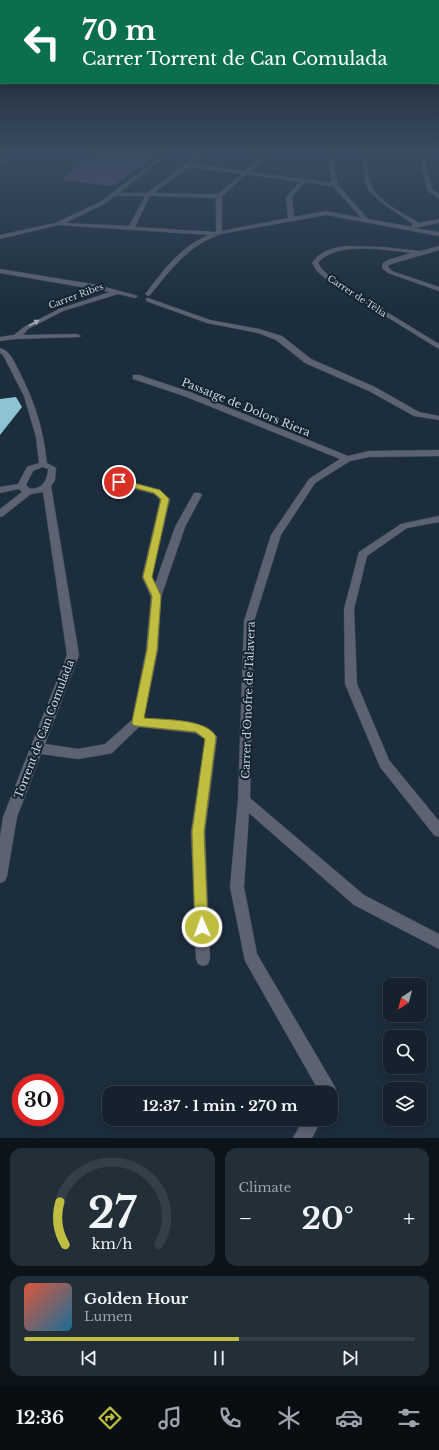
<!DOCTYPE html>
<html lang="en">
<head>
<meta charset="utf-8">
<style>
  :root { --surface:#15222d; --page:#222f39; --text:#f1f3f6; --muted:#9da4aa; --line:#343f49; --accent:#bfbe41 }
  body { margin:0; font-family:"Libre Baskerville",serif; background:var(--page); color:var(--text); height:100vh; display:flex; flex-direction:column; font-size:15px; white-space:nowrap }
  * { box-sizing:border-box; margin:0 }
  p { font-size:13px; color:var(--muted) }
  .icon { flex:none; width:22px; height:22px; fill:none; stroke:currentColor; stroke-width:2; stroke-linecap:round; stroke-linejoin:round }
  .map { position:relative; height:1138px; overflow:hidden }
  .side { display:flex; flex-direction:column; gap:10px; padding:10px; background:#0c1319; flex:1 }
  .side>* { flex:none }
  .guide { position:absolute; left:0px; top:0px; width:439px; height:84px; box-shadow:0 2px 10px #0003,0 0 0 1px var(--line); background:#0b6e4f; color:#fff; overflow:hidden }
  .needle { width:26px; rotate:216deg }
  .fabs { position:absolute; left:383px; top:978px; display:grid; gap:8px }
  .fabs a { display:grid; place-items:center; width:44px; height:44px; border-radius:8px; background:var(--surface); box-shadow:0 2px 10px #0003,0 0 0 1px var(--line); font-size:20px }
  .speed { position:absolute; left:12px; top:1074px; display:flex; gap:8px; font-size:20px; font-weight:700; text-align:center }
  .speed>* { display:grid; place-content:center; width:52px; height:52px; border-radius:50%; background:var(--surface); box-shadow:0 2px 10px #0003,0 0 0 1px var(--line); line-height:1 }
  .speed .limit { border:6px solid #d22; background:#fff; color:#111 }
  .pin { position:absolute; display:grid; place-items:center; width:34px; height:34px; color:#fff; margin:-17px; border:2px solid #fff; border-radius:50%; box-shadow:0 1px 4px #0007 }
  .me { position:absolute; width:44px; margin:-22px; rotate:358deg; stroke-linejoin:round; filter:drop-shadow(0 0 3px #0008) }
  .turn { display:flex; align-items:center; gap:14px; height:84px; padding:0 16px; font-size:18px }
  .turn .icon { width:52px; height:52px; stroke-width:2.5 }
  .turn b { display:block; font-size:28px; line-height:34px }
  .big { font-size:30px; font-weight:800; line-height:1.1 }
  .side .widget { flex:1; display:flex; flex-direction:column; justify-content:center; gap:6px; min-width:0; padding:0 14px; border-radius:12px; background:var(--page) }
  .side .dial { align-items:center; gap:0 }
  .dial svg { height:104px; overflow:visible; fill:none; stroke:var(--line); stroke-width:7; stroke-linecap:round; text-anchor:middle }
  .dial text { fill:var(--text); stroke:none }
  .song { display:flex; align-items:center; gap:12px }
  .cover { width:48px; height:48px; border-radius:6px; background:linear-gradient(135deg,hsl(10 70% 55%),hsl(200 70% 35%)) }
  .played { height:4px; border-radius:2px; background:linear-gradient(90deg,var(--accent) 55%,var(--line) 55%) }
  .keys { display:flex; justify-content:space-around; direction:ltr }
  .heat { display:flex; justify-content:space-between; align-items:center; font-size:22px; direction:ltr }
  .side .tiles { flex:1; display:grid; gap:10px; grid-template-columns:1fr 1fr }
  .widget:last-child { grid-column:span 2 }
  .trip { position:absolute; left:102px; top:1086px; width:236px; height:40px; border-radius:12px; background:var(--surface); box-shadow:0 2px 10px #0003,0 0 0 1px var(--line); font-weight:800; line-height:40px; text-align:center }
  .tabs { display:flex; height:64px; justify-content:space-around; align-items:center; background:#080e12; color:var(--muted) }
  .tabs .icon { width:28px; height:28px }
  .tabs .active { color:var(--accent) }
  .tabs b { font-size:18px; color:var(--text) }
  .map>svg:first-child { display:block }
</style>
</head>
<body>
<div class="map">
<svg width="439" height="1138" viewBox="0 0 439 1138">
  <rect width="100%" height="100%" fill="#1c2d3c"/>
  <!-- green -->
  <path fill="#584d6f" d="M98,151h55l4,4 -42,30 -6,1 -48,-6 25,-20 10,2 3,-2 -10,-2z
    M370,152l45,1 1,7 -46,-2z"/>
  <!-- building -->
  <path fill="#8dc3d2" d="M16,397l6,10 -22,28v-36z"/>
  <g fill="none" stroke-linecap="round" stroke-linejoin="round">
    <!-- minor casing -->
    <g stroke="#384856" stroke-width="1">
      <path id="minor" d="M10,151h5l-15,14v-4z
        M168,151h5l-54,42h28l56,-42h6l-16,13 52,7 23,-20h5l-23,21 82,11 -5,-32h4l7,34 30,34 45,8 -2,-1 2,-2 -31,-21 -12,-11 -5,-10 -3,-31h4c2,11 1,24 5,34 8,18 33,28 48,38l20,-4v4l-25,5 25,4v4l-113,-21 -106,19c-33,13 -48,34 -70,61l-2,1 -3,-2 1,-1c18,-23 35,-48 64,-58l-152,-10 -58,14v-4l55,-12 45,-21zM189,167l53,7 -24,20 -64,-1zM247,174l53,8 -14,15 2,21 -66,13v-35zM305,182l28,4 28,32 -35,-7 -32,6 -2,-20zM115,196h30l-16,30 -64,-3 39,-19zM150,196l66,2v34l-81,-5z
        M419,151h4l9,38 7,5v5l-12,-9z
        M347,246l35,1 39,4 18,-5v4l-51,15v2l4,4 47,16v4l-51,-18 -6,-5 1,-5 5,-3 23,-7c-25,-3 -75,-12 -93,10l4,6 9,9 108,66v5l-112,-69 -10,-9 -5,-8c9,-13 20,-15 35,-17z
        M0,269l98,16 40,11 -3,2 -17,-4 -55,17 -35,18 -5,6 54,-1 4,2 -2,1 -63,2 -16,2v-4l14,-2 10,-8 35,-18 51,-17 -110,-19z
        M148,298l62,22 49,9 23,7 29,23 64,28 44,25 20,4v4l-25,-4 -45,-25 -64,-28 -29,-23 -18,-7 -51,-10 -61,-22v-2z
        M0,348c11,3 14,14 19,23 16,32 24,56 28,92l9,5 -1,12 -4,6 28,169 -34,89 33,5 27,-5 27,-24 14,-70 5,-53 -9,-20 18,-77 -6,-6 -38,-10 -1,-2 4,-3 41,11 10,9 -18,78 3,7 20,-57 19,-34h6l2,2 -17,32 -24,70 -3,53 -14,68c19,2 63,0 73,19l-12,95 5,127 -2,5 -5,2 -5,-2 -2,-5 -5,-127 14,-93 -10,-6 -56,-6 -27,26 -4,1 -30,5 -37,-5 -24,63 -10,59 -2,5 -5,2v-46l3,-20 64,-162 -24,-163 -12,2 -28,22 -3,1v-8l22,-17 -3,-3 -19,4v-6l18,-3 9,-17 12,-4 -3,-26 -12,-41 -21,-41 -3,-2zM43,467l5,2c0,11 -7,22 -19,19l-3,-3 7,-14z
        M133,375h6l51,17 158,64 21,-5 70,-1v6l-70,1 -19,4 -35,22 -34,52 -27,86 -4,177 114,97 75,39v15l-85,-44 -105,-92 -5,74 13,67 78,133 2,6 -2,6 -4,1v-7h-11l-75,-132 -15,-74 8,-87 6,-179 27,-86 38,-56 31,-20 -156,-63 -51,-17z
        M439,516v6l-32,6 -40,28 -13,53 3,75 32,76 50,61v16l-5,-2 -54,-68 -35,-83 -1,-75 15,-57 42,-28z
        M304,1119h18l-10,19h-19z"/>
    </g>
    <!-- minor -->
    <use href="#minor" fill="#5d6272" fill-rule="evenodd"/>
  </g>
  <!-- one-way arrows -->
  <defs><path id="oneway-solid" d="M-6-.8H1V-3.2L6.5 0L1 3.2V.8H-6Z"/></defs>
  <use fill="#a4adb8" href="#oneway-solid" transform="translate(34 323) rotate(-29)"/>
  <!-- sky -->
  <linearGradient id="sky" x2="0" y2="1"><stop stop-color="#0f1921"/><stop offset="0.49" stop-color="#3a4c61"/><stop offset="1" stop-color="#3a4c61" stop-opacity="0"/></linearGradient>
  <rect width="439" height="311" fill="url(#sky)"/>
  <!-- route -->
  <path fill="#bfbe41" stroke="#7c7c2a" d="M119,479l41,11 9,9 -17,78 9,19 -4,54 -13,68c18,2 63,0 72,19l-12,95 4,95 -2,5 -4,2 -5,-2 -2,-5 -3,-95 13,-93 -9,-7 -59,-6 -4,-1 -1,-3 15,-72 5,-54 -9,-19 18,-78 -7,-6 -38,-10v-3z"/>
  <g text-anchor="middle" stroke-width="4" stroke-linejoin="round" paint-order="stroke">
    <!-- far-street labels -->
    <g font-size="9" fill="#cad5de" stroke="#132431">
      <text transform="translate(76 296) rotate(-20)" y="3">Carrer Ribes</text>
      <text transform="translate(357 296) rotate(33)" y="3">Carrer de Tèlia</text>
    </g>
    <!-- street labels -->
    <g font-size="11" fill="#cad5de" stroke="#132431">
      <text transform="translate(246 407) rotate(22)" y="4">Passatge de Dolors Riera</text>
      <text transform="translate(248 700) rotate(-88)" y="4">Carrer d'Onofre de Talavera</text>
      <text transform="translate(44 729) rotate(-69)" y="4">Torrent de Can Comulada</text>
    </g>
  </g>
</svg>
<div class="fabs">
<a><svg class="needle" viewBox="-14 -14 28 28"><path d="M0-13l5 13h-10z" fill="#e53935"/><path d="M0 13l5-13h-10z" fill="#9da4aa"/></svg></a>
<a><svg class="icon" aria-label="search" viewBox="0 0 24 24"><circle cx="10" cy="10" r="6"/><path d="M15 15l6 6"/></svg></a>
<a><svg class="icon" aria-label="layers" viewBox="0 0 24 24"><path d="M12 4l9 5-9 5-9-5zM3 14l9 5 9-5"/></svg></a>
</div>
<div class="speed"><div class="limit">30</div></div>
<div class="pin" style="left:119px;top:482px;background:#d93025"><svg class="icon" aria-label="arrive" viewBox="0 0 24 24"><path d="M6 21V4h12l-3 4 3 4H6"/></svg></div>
<svg class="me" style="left:202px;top:927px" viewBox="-20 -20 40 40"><circle r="17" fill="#bfbe41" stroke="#fff" stroke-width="3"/><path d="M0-11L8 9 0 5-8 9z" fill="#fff"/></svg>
<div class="trip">12:37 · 1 min · 270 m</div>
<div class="guide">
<div class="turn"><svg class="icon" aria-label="left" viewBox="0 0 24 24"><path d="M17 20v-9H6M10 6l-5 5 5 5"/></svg><div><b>70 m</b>Carrer Torrent de Can Comulada</div></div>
</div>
</div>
<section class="side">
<div class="tiles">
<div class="widget dial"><svg viewBox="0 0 100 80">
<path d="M14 69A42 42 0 1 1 86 69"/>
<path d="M14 69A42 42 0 0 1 10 36" stroke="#bfbe41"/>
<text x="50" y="56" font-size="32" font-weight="700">27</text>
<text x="50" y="72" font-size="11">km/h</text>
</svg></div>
<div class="widget"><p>Climate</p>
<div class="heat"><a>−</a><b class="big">20°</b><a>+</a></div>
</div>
<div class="widget">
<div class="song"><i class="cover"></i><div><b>Golden Hour</b><p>Lumen</p></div></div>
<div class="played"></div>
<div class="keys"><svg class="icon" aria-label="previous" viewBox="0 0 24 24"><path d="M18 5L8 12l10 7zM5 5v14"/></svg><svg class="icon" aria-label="pause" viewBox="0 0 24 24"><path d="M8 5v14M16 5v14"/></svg><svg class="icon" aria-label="next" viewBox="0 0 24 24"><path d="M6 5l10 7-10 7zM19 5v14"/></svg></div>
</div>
</div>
</section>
<nav class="tabs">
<b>12:36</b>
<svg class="icon active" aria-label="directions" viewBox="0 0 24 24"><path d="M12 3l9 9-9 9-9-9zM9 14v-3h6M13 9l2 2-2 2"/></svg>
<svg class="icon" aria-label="music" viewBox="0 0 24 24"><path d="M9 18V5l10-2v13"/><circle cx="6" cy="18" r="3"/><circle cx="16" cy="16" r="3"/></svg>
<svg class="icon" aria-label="phone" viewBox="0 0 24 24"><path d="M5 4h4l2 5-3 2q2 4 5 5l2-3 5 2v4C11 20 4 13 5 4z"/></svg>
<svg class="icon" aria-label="climate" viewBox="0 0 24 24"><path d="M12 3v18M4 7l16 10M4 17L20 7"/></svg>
<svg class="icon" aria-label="car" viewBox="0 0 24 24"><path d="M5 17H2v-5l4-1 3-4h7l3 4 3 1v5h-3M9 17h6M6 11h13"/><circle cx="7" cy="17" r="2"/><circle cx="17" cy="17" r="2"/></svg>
<svg class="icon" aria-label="filters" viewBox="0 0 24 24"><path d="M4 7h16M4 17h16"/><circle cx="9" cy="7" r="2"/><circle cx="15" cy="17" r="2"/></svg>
</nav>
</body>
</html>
